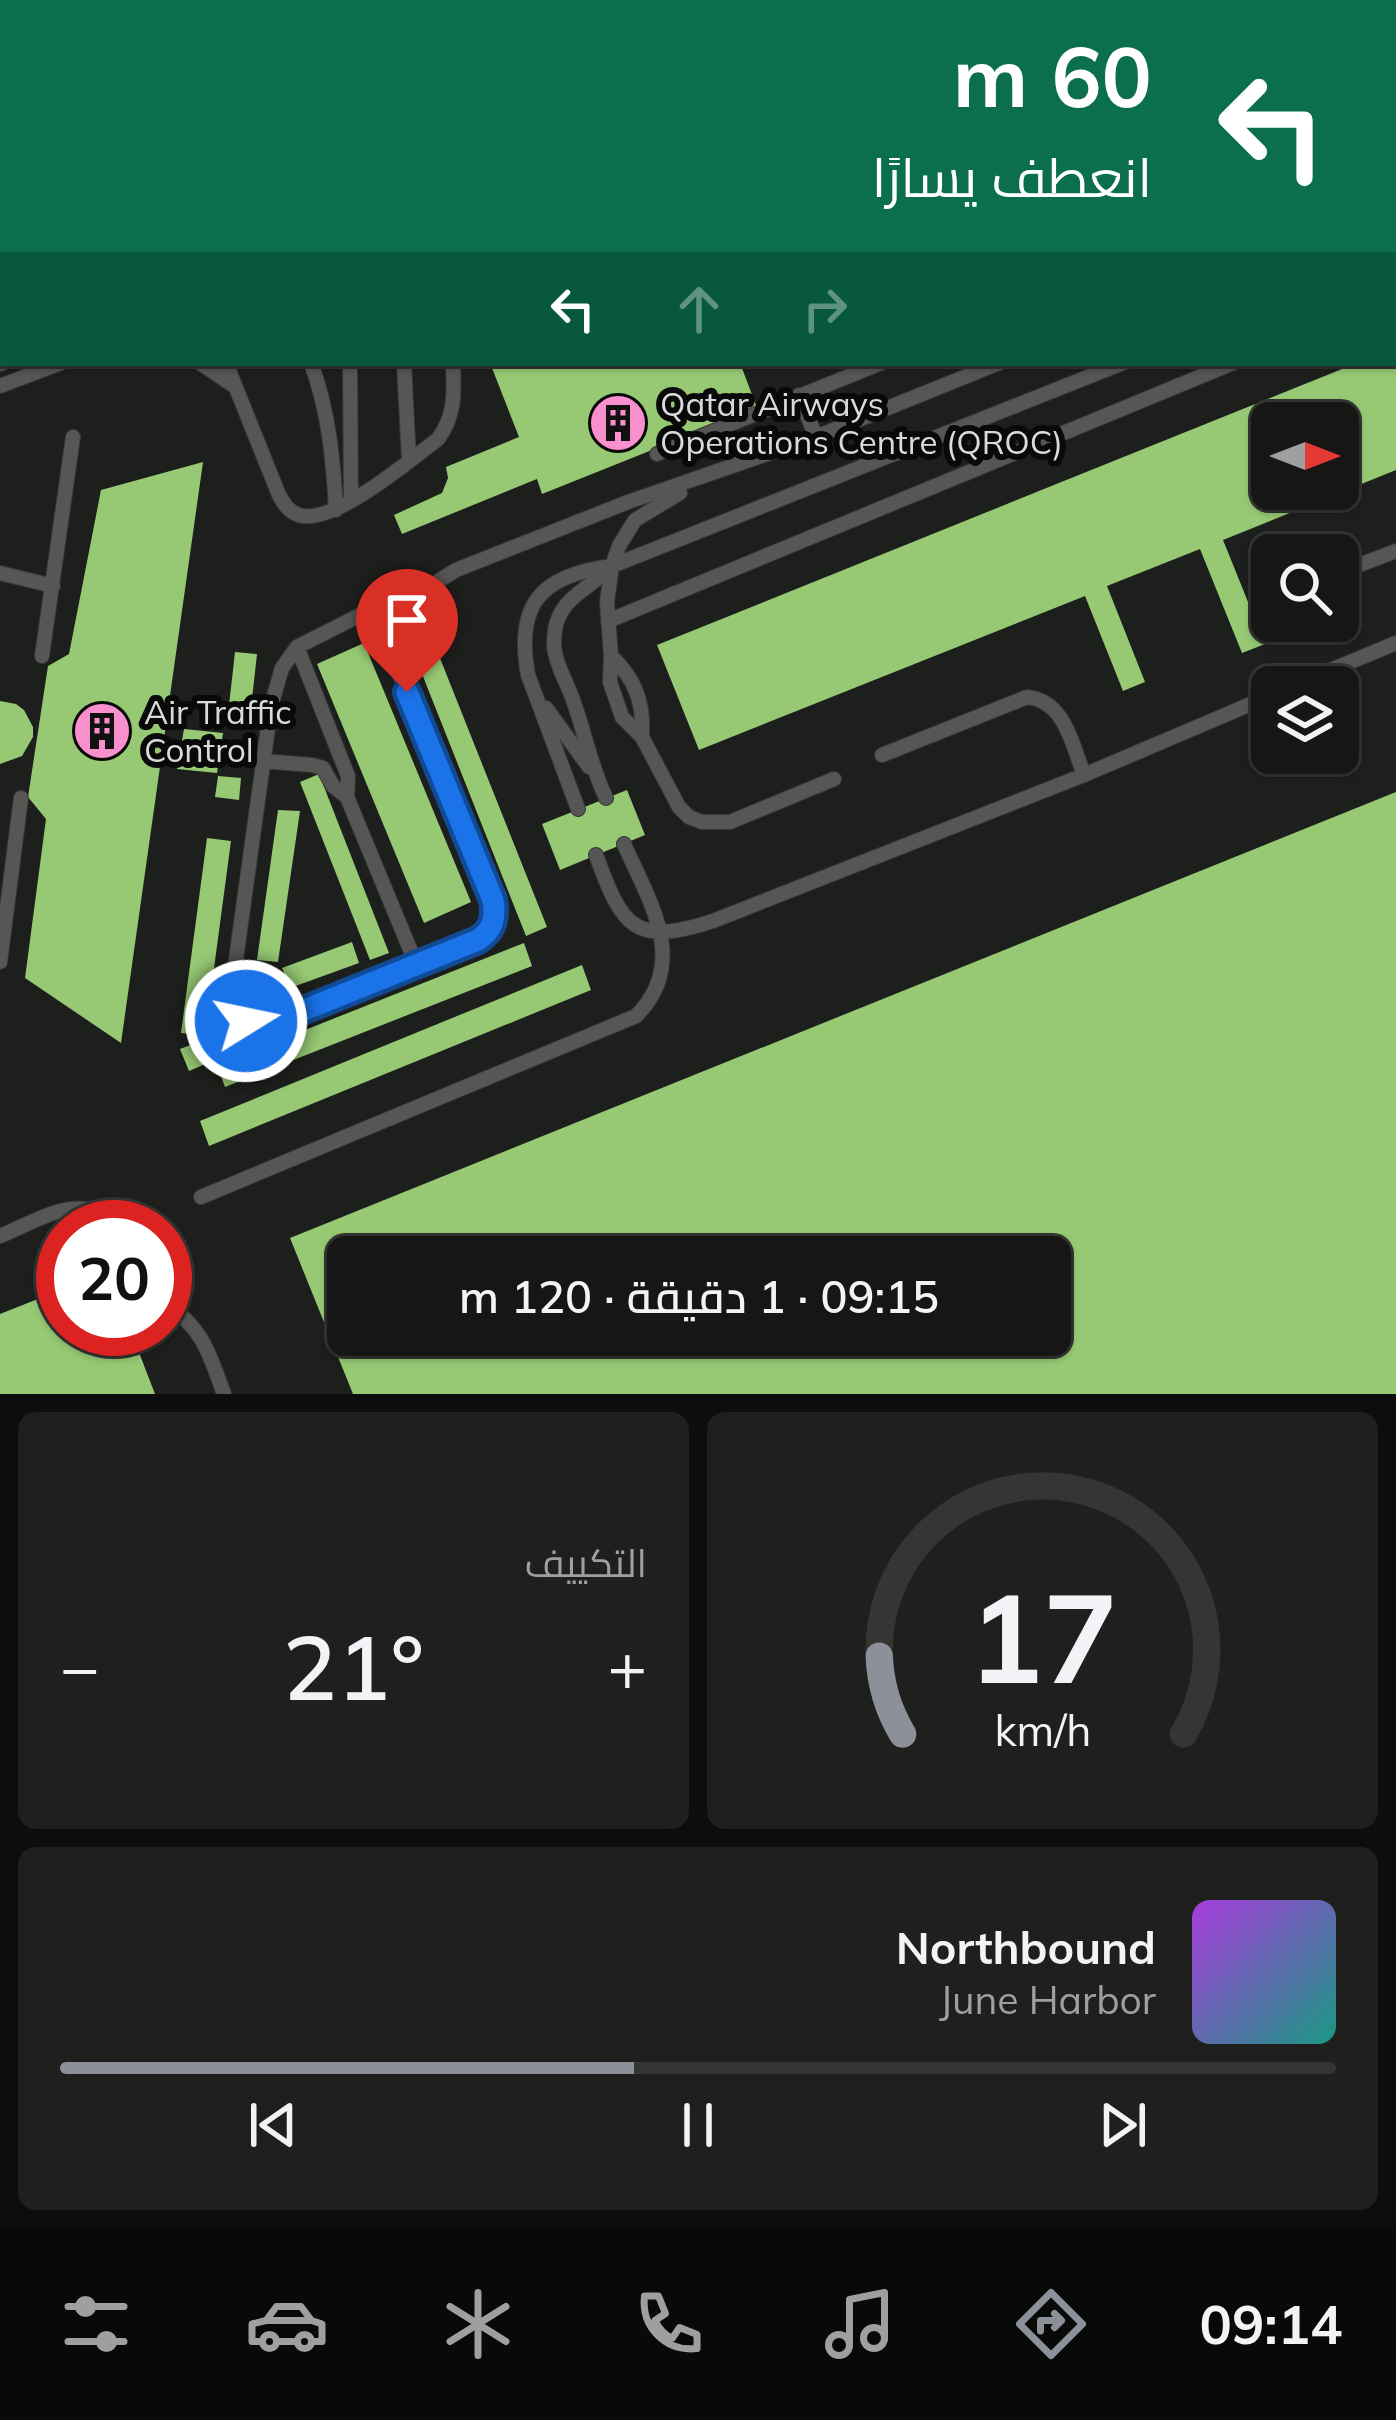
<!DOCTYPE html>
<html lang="ar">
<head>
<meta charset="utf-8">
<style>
  :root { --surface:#161715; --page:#1f201e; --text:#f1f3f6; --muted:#9e9fa0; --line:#353634; --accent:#8c9099 }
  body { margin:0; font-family:Mulish,Cairo,sans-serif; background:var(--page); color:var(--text); direction:rtl; height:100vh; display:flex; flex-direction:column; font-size:45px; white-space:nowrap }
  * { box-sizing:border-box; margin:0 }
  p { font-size:39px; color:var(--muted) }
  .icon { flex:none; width:66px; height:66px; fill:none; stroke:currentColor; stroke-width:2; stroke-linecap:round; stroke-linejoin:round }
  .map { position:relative; height:1394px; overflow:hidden; direction:ltr }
  .side { display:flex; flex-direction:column; gap:18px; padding:18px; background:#0c0d0c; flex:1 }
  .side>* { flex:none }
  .top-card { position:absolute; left:0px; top:0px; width:1398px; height:366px; box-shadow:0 3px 9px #0004,0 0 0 3px var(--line); direction:rtl; background:#0b6e4f; color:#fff; overflow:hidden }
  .needle { width:78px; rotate:90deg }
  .tools { position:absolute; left:1251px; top:402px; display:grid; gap:24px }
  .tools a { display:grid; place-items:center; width:108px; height:108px; border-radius:18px; background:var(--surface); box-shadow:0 3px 9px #0004,0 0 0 3px var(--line); font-size:60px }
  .speed { position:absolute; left:36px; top:1200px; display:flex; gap:24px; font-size:60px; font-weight:700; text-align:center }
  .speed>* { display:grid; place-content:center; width:156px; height:156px; border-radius:50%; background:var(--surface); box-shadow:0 3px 9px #0004,0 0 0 3px var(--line); line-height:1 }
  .speed .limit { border:18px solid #d22; background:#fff; color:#111 }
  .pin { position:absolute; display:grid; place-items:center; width:102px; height:102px; color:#fff; margin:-123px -51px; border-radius:50% 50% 50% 0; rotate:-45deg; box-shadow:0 0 12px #0007 }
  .pin .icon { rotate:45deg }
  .me { position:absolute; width:132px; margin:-66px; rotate:80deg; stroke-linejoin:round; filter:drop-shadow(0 0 9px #0008) }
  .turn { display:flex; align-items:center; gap:42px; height:252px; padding:0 48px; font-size:54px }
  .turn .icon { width:156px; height:156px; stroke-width:2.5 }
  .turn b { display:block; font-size:84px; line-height:102px }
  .lanes { display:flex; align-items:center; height:114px; padding:0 48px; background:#0003; justify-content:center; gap:60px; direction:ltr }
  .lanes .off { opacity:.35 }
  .big { font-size:90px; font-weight:600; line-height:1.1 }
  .side .widget { flex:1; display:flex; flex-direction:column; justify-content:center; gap:18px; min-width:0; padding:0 42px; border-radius:18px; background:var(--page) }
  .side .dial { align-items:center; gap:0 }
  .dial svg { height:312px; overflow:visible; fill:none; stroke:var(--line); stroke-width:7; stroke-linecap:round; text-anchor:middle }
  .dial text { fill:var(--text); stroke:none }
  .song { display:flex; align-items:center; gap:36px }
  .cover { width:144px; height:144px; border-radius:18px; background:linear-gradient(135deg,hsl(280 70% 55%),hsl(170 70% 35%)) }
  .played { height:12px; border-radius:6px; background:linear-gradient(90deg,var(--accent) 45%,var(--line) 45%) }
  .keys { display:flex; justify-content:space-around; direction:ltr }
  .heat { display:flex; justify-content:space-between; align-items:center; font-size:66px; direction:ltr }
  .side .tiles { flex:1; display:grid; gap:18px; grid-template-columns:1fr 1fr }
  .widget:last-child { grid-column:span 2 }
  .trip { position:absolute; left:327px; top:1236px; width:744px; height:120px; border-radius:18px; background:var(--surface); box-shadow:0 3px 9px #0004,0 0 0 3px var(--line); font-weight:600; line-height:120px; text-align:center; direction:rtl }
  .tabs { display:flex; height:192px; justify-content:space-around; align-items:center; background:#090908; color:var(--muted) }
  .tabs .icon { width:84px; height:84px }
  .tabs .current { color:var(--accent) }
  .tabs b { font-size:54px; color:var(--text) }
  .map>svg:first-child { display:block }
</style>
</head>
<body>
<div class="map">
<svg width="1396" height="1394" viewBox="0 0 1396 1394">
  <rect width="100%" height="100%" fill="#1d1f1c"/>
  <!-- building -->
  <path fill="#97c974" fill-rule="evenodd" d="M490,363h264l-12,5 15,40 -215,86 -5,-15 -135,55 -8,-19 48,-22 6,-15 -2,-11 73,-30z
    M1357,363h39v107l-173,70 42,104 -23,9 -42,-104 -93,37 38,96 -22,9 -38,-95 -386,154 -42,-105zM1272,423h66v66h-66z
    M203,462l-82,581 -96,-65 21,-159 -18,-22 20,-131 21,-12 32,-164z
    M424,618l123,309 -21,9 -123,-310z
    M364,643l107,259 -47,21 -107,-259z
    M235,652l22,2 -8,72 -22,-3z
    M0,701l16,3 8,6 9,17v10l-11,19 -22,8z
    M184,729l39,4 -6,40 -40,-4z
    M319,774l70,179 -19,7 -70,-178z
    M218,776l23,2 -2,22 -24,-3z
    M627,790l18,45 -85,35 -18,-46z
    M1396,792v602h-1043l-63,-156zM348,1257h702v78h-702z
    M278,810l22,1 -22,151 -21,-2z
    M207,838l24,3 -26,195 -24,-3z
    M352,942l7,21 -69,25 -8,-20z
    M524,943l8,23 -307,121 -8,-22z
    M582,965l9,25 -382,156 -9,-25z
    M201,1041l9,21 -21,9 -9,-22z
    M63,1289v40h67l25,65h-155v-80z"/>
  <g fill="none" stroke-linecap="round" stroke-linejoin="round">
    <!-- lane casing -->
    <g stroke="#373936" stroke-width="16">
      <path id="lane" d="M983,0v3
        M1079,0l1,3
        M1167,0l1,3
        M1244,0l1,3
        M25,3l8,-3
        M66,3l1,-3
        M284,3l8,-3
        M540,3l8,-3
        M0,13l3,-1
        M0,51l3,5
        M1395,111h1
        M0,114l3,-2
        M1395,205h1
        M0,208l3,-1
        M0,229l3,-1
        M1395,256h1
        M0,279l3,-1
        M1395,296h1
        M0,310l3,-2
        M0,338l3,-2
        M200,363l34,23
        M226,363l53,132c5,9 10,17 20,20 34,11 111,-55 139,-76 18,-24 16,-48 15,-76
        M311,363c18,49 22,95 25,147
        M350,363l1,137
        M404,363l5,98
        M0,364l3,-1
        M0,386l61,-23
        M799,395l17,42
        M657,454l224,-91
        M680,493l-45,27 -16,26 -7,20 -5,36 4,54 -1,26 12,35 20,20 37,70 10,10 13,5h28l104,-43
        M0,573l53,13
        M1338,573l58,-22
        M1271,599l1,-1
        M372,609l121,291c2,13 2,26 -8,35 -11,10 -30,15 -43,21 -56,24 -113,45 -170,67 -27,3 -38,-9 -40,-35l39,-282 11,-38 15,-21 75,-38 52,-19 32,-20 172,-68 188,-65 183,-74
        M608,621l625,-258
        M297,647l51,129 -1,21 70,169
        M42,656l31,-219
        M611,656c25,23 33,48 31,81
        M1290,687l106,-44
        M546,708l43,59
        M882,755l145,-58c38,4 45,47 57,78
        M263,761l49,4 11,3 10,18 14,11
        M606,798c-15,-31 -21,-65 -33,-98 -6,-18 -17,-34 -19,-53 0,-9 0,-20 4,-28 9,-24 36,-34 53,-52
        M578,809l-50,-134c-13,-71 13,-100 84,-109l511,-203
        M596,855c26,71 37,92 117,66l371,-146 188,-80
        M0,962l21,-164
        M201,1197l435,-181c54,-54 13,-115 -12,-172
        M0,1236c35,-14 86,-49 114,-9
        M165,1303c38,25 44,50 59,91"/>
    </g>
    <!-- lane -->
    <use href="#lane" stroke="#565755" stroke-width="14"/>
  </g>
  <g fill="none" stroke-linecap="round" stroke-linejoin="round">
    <!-- route casing -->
    <g stroke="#114b97" stroke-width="30">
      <path id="route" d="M246,1021l13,3 13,-1 206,-83c15,-10 18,-22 15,-40l-86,-208"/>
    </g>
    <!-- route -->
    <use href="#route" stroke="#1a73e8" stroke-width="21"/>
  </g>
  <!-- icons -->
  <defs>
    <g id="building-disc" transform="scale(3)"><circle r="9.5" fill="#f790cd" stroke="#080908"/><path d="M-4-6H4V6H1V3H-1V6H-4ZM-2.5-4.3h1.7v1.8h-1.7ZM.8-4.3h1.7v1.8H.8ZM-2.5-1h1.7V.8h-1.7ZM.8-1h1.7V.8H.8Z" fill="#111"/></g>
  </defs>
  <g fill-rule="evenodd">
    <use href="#building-disc" x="618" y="423"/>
    <use href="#building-disc" x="102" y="731"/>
  </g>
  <g text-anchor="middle" stroke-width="12" stroke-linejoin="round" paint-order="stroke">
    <!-- poi labels -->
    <g font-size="33" fill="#d9dad9" stroke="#080908" text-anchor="start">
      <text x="660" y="416">Qatar Airways<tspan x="660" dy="38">Operations Centre (QROC)</tspan></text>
      <text x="144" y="724">Air Traffic<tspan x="144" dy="38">Control</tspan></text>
    </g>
  </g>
</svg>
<div class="tools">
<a><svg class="needle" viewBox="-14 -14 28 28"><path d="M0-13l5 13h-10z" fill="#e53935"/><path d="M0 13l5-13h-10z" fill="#9e9fa0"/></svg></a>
<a><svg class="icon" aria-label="search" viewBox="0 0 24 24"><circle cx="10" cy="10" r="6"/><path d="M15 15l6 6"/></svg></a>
<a><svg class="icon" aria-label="layers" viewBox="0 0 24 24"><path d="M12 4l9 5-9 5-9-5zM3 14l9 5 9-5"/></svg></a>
</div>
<div class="speed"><div class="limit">20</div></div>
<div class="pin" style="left:407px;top:692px;background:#d93025"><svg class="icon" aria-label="arrive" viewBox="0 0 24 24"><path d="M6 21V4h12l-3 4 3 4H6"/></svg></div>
<svg class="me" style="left:246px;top:1021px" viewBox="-20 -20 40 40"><circle r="17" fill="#1a73e8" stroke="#fff" stroke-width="3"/><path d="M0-11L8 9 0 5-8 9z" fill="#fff"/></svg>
<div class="trip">09:15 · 1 دقيقة · 120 m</div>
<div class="top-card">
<div class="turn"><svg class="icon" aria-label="left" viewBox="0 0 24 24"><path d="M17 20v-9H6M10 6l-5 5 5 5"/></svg><div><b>60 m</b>انعطف يسارًا</div></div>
<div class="lanes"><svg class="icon" aria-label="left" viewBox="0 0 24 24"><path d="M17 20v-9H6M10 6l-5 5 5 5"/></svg><svg class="icon off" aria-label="ahead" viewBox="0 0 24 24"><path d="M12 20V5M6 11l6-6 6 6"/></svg><svg class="icon off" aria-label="right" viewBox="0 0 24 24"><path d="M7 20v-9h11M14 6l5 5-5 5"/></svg></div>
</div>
</div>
<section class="side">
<div class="tiles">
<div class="widget dial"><svg viewBox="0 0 100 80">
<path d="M14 69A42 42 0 1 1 86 69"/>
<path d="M14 69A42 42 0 0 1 8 49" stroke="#8c9099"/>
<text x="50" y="56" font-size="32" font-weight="700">17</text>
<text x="50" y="72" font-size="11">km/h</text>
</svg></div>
<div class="widget"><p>التكييف</p>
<div class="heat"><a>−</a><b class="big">21°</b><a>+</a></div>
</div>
<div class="widget">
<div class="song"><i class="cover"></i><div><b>Northbound</b><p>June Harbor</p></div></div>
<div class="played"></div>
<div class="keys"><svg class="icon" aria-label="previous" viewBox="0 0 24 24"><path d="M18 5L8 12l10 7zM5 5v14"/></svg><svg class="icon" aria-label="pause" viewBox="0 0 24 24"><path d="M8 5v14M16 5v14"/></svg><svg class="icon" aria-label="next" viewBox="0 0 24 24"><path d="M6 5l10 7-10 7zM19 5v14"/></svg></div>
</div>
</div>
</section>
<nav class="tabs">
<b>09:14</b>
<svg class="icon current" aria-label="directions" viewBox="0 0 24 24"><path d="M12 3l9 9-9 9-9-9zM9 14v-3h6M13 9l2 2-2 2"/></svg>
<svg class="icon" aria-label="music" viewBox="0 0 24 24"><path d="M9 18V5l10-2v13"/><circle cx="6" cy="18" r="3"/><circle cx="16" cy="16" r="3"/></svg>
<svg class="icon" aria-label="phone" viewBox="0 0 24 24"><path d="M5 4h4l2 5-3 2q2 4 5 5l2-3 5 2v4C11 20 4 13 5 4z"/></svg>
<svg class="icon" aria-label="climate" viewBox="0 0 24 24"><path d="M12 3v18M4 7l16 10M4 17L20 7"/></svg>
<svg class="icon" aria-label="car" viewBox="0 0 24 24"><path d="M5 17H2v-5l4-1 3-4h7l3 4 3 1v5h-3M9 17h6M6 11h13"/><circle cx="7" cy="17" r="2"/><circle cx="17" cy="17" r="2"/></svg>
<svg class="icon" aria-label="filters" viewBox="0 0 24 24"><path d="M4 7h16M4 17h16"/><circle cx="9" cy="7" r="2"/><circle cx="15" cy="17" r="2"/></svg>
</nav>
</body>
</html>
